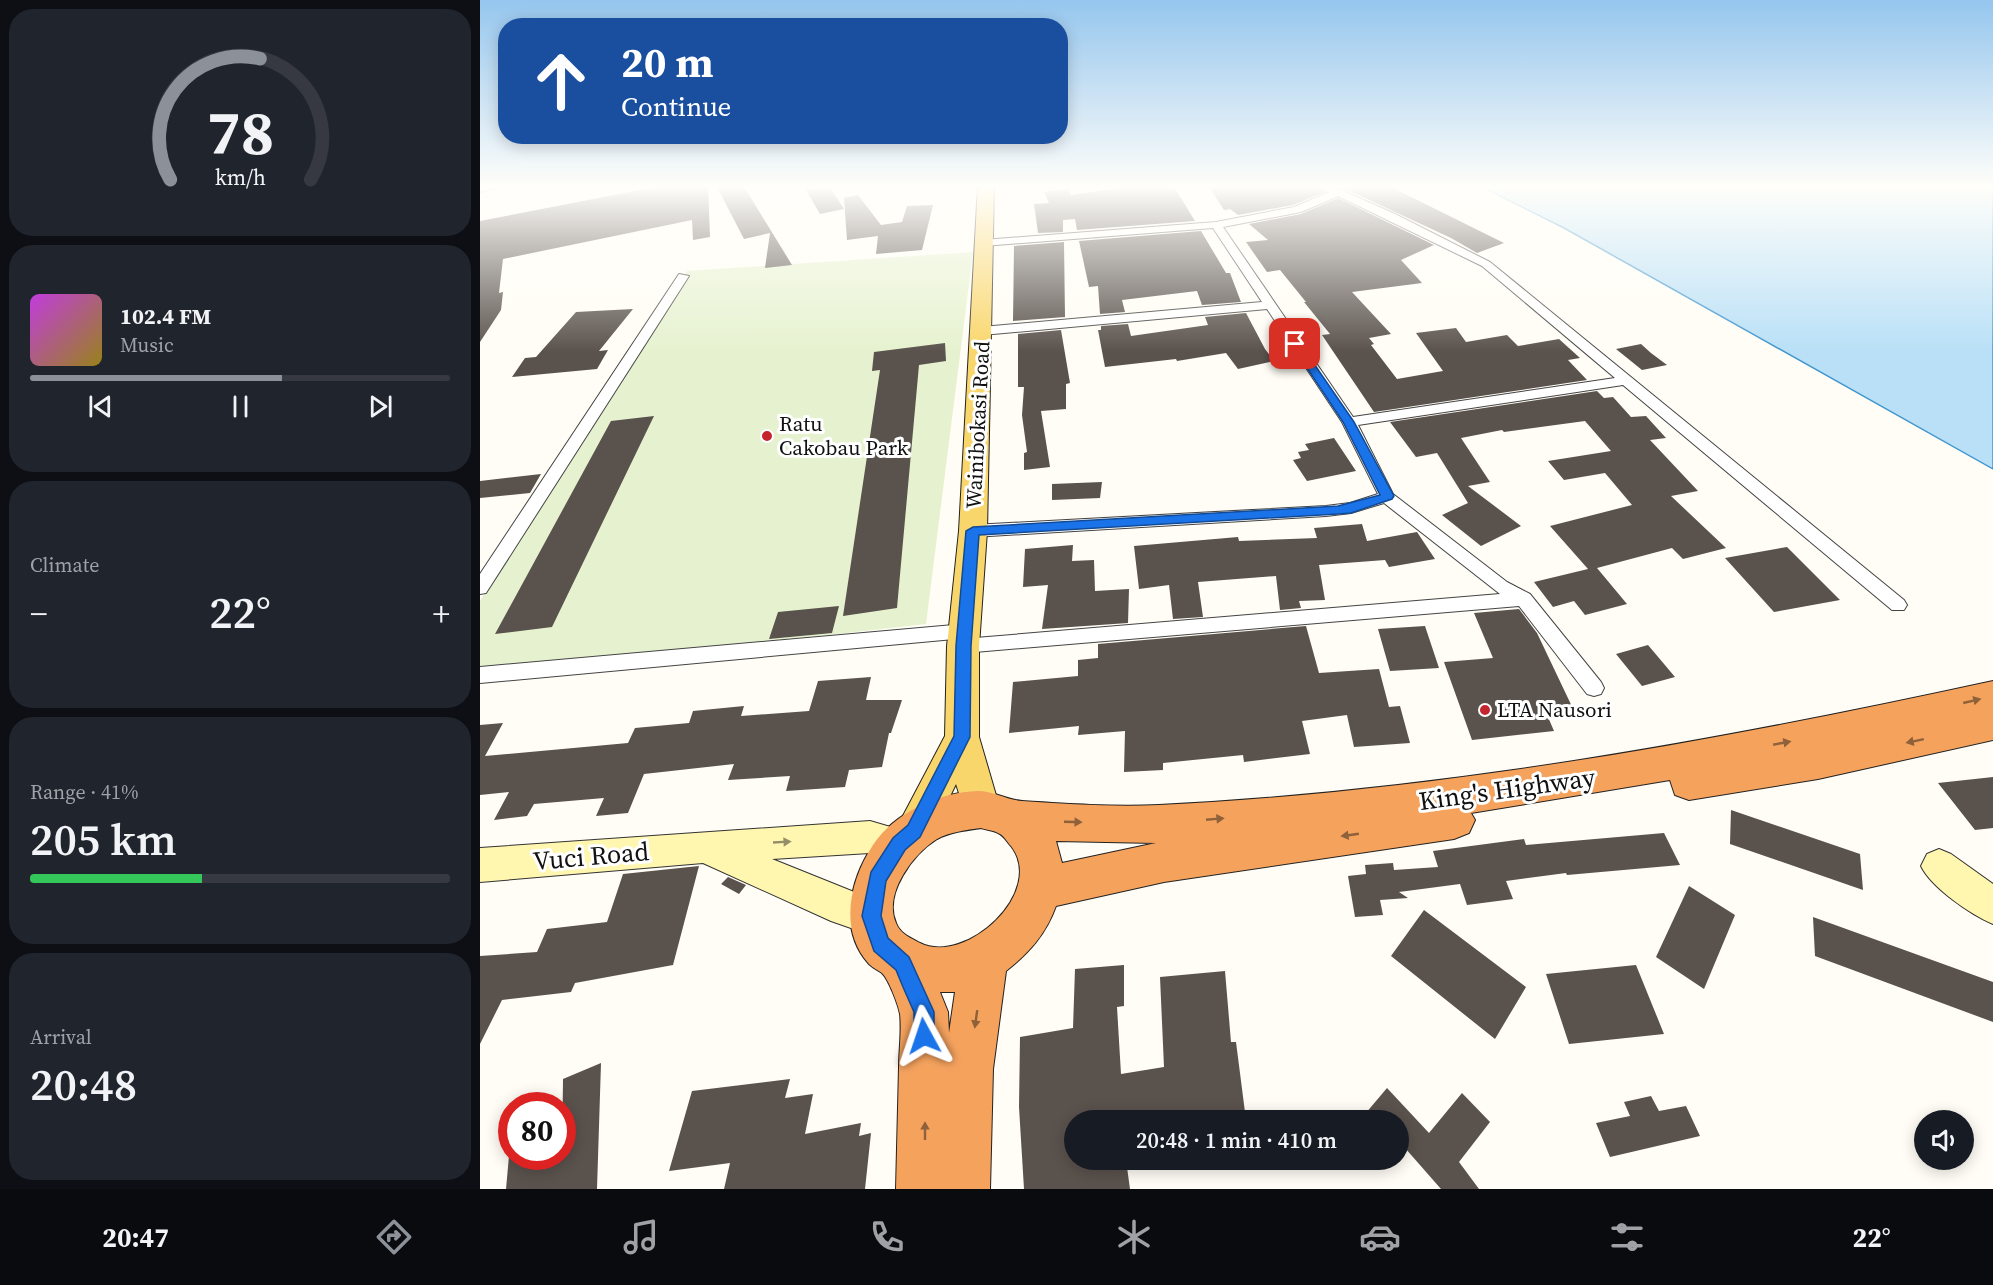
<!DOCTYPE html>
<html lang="en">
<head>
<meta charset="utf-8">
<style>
  :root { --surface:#171b24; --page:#20242c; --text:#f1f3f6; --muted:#9ea1a6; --line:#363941; --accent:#8c9099 }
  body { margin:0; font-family:"Source Serif 4",serif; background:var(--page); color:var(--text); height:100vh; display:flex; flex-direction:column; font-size:22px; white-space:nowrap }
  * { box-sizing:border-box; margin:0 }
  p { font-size:20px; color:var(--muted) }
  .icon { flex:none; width:33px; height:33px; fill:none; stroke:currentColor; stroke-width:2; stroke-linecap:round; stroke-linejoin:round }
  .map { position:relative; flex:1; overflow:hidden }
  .details { display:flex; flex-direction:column; gap:9px; padding:9px; background:#0d0f14; width:480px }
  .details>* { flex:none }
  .banner { position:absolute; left:18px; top:18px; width:570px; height:126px; border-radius:24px; box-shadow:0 3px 15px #0003; background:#1a4fa0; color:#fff; overflow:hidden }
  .tools { position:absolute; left:1434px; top:1110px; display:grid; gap:12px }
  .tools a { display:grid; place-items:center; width:60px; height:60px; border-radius:50%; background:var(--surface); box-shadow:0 3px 15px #0003; font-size:30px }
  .speed { position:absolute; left:18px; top:1092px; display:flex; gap:12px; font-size:30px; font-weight:700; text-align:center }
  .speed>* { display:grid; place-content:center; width:78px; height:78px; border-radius:50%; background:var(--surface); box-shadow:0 3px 15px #0003; line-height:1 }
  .speed .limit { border:9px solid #d22; background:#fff; color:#111 }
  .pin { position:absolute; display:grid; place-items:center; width:51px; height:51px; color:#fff; margin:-26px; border-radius:12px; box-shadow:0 3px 9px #0006 }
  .me { position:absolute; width:66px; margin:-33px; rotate:355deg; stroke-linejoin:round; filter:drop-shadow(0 0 4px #0008) }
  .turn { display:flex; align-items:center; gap:21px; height:126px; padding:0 24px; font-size:27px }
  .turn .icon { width:78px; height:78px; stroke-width:2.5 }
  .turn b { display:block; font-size:42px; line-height:51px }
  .big { font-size:45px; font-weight:600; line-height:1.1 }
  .details .tile { flex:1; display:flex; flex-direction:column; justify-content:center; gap:9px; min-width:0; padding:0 21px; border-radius:24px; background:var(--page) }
  .details .dial { align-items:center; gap:0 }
  .dial svg { height:156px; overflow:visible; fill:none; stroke:var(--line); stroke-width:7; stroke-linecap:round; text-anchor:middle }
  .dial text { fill:var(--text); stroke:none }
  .song { display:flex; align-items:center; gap:18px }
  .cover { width:72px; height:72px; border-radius:9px; background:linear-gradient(135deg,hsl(290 70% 55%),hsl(50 70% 35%)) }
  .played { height:6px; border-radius:3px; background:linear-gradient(90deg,var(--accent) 60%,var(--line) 60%) }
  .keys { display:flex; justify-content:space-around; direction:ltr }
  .heat { display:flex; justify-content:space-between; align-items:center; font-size:33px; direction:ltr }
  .charge { height:9px; border-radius:4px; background:linear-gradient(90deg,#34c759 41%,var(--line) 0) }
  .trip { position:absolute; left:584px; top:1110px; width:345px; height:60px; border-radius:30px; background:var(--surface); box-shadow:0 3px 15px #0003; font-weight:600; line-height:60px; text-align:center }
  .tab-bar { display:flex; height:96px; justify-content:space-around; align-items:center; background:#090b0e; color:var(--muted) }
  .tab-bar .icon { width:42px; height:42px }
  .tab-bar .current { color:var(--accent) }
  .tab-bar b { font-size:27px; color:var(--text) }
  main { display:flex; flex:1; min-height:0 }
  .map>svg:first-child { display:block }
</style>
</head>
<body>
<main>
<section class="details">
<div class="tile dial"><svg viewBox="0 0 100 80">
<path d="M14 69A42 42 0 1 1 86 69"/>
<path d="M14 69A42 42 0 0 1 60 7" stroke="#8c9099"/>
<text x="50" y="56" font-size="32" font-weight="700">78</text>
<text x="50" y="72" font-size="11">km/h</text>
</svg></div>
<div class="tile">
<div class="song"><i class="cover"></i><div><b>102.4 FM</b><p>Music</p></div></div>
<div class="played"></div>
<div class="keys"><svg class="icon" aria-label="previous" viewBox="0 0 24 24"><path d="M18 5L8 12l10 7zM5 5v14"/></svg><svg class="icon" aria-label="pause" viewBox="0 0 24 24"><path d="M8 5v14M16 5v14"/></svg><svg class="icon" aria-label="next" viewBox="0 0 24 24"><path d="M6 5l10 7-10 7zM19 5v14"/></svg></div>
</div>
<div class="tile"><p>Climate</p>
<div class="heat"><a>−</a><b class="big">22°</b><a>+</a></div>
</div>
<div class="tile"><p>Range · 41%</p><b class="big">205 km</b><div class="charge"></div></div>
<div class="tile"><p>Arrival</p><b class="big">20:48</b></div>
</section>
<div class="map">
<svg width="1513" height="1189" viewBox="0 0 1513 1189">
  <rect width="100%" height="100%" fill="#fffdf5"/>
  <!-- pitch -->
  <path fill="#e6f2cf" d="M493,252l-47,372 -446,50v-73l207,-330z"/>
  <!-- water -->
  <path fill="#b9e0f7" stroke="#3f96cf" stroke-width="1.5" d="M998,185h515v284l-429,-241z"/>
  <!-- building -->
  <path fill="#5a524d" d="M186,185h42l2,52 -17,3 -1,-20 -189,39 -4,34 4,-1 -2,18 -21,32v-121z
    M236,185h27l49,80 -27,3 5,-35 -26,6z
    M660,185h33l22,36 -118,9 -2,-11 -12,1v12l-25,1 -4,-29 15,-1 -5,-11 24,-3 3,6z
    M728,185h106l11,7 -32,13 -55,10 -8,-6 -6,1z
    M857,185h50l117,58 -27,10 -26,-15z
    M349,186l15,23 -24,5 -14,-24z
    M378,195l23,30 21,-3 5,-16 26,-1 -11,45 -46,4 2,-18 -31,4 -3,-42z
    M858,198l96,47 -33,15 21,23 -70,9 39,42 -22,4 5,6 -3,1 26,34 46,-8 -27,-38 40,-5 10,14 41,-7 11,11 41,-7 21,19 -12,2 19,20 -213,32 -52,-77 8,-1 -26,-32h2l-26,-32 -13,2 -21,-30 22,-2 -19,-16 52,-10z
    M721,231l25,42h4l11,29 -39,3 -5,-14 -75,9 3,12 -25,2 -2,-28 -9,1 -10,-46z
    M584,242l1,75 -52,4 1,-75z
    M153,309l-34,42 9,-1 -11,19 -85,8 13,-19 11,-1 40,-45z
    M766,313l19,36 9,12 -36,8 -12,-16 -49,8 -1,-2 -71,8 -7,-37h3v-4l27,-2 3,12 77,-11 -3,-8z
    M581,330l9,53 -4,1v25l-25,2 9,56 -26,3v-17l3,-1 -5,-37 2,-28h-6v-53z
    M465,343l1,18 -27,4 -22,243 -54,8 37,-246 -8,1 2,-19z
    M1161,344l10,9 16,12 -25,5 -26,-21z
    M1117,391l7,7 9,-1 18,20 15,-1 20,22 -16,2 48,51 -27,5 55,52 -43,11 -11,-11 -75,20 30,36 -42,11 -11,-14 -21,6 -19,-25 54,-13 -38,-43 82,-21 -27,-32 -41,7 -16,-19 63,-10 -26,-30 -81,11 -2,-2 -41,8 29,44 -22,4 53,40 -40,20 -39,-31 26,-12 -31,-50 -21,4 -26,-35z
    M174,416l-102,211 -57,7 116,-213z
    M854,438l22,33 -49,10 -14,-21 8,-2 -3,-6 11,-2 -4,-6z
    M61,474l-11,19 -50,5v-17z
    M622,482l-2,16 -48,2v-16z
    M882,524l5,17 50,-9 18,27 -46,8 -4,-7 -66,5 6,35 -26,1 2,7 -21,2 -4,-34 -78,6 5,35 -30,2 -4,-34 -30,4 -5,-43 104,-9 1,4 78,-3 -3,-10z
    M593,545l-1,16 22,-1 1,31 34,-2 -1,34 -86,6 6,-44 -25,2 2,-38z
    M1307,547l53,53 -66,12 -49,-54z
    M359,606l-7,27 -63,6 9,-27z
    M1039,609l18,24 39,82 -28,2 6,14 -82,9 -28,-78 49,-4 -19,-45z
    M826,626l13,47 60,-4 10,38 11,-1 10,37 -56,4 -7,-32 -45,6 8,33 -66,8 -1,-7 -80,8v7l-39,2 1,-41 -47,4 1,-9 -70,7 4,-51 65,-6v-16l20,-2v-14z
    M945,626l14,42 -49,3 -12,-42z
    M1168,645l27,32 -33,9 -26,-32z
    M391,677l-5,23h36l-11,33h-2l-7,34 -33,3 -4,17 -59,4 4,-15 -62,4 6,-16 -90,10 -16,39 -32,3 8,-18 -70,6 -7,12 -33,4 15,-28 -29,3v-70l23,-2 -18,33 143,-13 7,-15 54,-5 4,-12 51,-5 -3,10 68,-5 9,-30z
    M1513,777v51l-18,2 -37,-47z
    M1251,810l129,44 3,36 -133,-46z
    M1184,833l16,32 -113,10 -1,-2 -60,8 7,18 -46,6 -7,-21 -61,8 9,6 -28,2 3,15 -28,2 -7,-41 18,-2 -1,-9 28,-2 1,7 44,-3 -5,-16 91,-12 2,6z
    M219,866l-26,99 -98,18 -4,9 -69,8 -22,44v-88l57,-4 10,-23 60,-7 16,-48z
    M248,877l18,8 -7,9 -18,-10z
    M1209,886l46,29 -31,74 -48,-32z
    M944,910l102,77 -31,52 -104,-83z
    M1333,917l180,65v40l-178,-66z
    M644,965v41l-7,1 4,67 43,-7 -4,-90 65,-6 6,71h5l10,78h-172v40h52l4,29h-106l-5,-82 1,-70 53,-9 2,-59z
    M1156,965l28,69 -95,10 -23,-70z
    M121,1063l-4,126h-91l3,-33h53l1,-77z
    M310,1079l-5,19 28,-4 -8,40 56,-11 -2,13 12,-3 -6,56h-141l6,-26 -61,8 23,-80z
    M907,1088l42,45 33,-40 28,29 -31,40 20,27h-38l-43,-49v-20h-38z
    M1171,1096l8,15 27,-5 14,30 -90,21 -14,-34 34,-7 -6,-14z"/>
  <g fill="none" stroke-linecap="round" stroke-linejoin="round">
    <!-- street casing -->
    <g stroke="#444" stroke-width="2">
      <path id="street" d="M22,185l-2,2 -20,5v-6z
        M836,185h14l65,29 95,48 414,338 3,5 -3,5h-12l-269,-225 -265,40 35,69 114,88 23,12 71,88 3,6 -3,6 -7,2 -7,-2 -68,-88 -556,47 -7,-2 -3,-5 3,-5 7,-2 537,-45 -116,-91 -33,10 -25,3 -353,21 -8,-6 8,-6 353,-19 24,-3 28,-9 -36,-72 -75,-113 -285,26 -6,-4 6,-4 280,-25 -49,-74 -230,18 -5,-3 5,-3 233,-18 78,-15 36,-15zM858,196l144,70 133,112 -262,39 -130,-190 78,-15z
        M199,274l10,2 -203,317 -6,1v-20z
        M485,624l7,2 2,5 -2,5 -7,2 -485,45v-16z"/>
    </g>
    <!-- secondary casing -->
    <g stroke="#333" stroke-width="2">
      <path id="secondary" d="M390,821l41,12 5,11 -5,11 -12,5 -29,-7 -98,6 112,45 5,13 -5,13 -13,5 -40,-14 -128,-58 -223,19v-34z
        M1459,849l12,5 42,30v40c-22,-9 -62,-37 -72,-58l6,-12z"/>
    </g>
    <!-- primary casing -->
    <g stroke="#222" stroke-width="2">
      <path id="primary" d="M498,185h16l-7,346 -8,115v91l21,72 -6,12 -13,5 -13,-5 -12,-37 -29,59 -13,6 -13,-6 -6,-12 50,-95 2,-90 12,-115z"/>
    </g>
    <!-- highway casing -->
    <g stroke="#222" stroke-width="2">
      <path id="highway" d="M1513,681v59l-175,39 -129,21 -14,-5 -5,-15 -199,33 4,7 -6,13 -15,6 -290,43 -108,24c-10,28 -27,47 -50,65l-13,98 -3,120h-94c1,-41 2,-81 3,-122 0,-17 3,-36 1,-53 -2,-10 -11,-34 -18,-41 -4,-3 -9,-5 -13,-9 -31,-34 -19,-84 4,-119 21,-32 67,-53 105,-54 15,0 29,9 44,10 45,3 91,6 137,4 282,-14 559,-64 834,-124zM501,828c6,2 12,2 17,5 6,2 9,9 13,13 36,46 -46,120 -91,97 -9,-5 -20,-9 -24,-20 -13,-29 17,-69 41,-84 13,-7 29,-9 44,-11zM576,841l100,2 -94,20zM460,992h15l-6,41 -1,-21z"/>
    </g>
    <!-- street -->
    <use href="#street" fill="#fff" fill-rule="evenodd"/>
    <!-- secondary -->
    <use href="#secondary" fill="#fff6b0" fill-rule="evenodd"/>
    <!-- primary -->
    <use href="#primary" fill="#f9d66b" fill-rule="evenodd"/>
    <!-- highway -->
    <use href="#highway" fill="#f5a25d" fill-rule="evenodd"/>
  </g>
  <!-- one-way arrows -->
  <defs><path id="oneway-solid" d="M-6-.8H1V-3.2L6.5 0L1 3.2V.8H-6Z" transform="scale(1.5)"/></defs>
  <g fill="#8e613b">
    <use href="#oneway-solid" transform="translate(1492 701) rotate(-13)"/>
    <use href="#oneway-solid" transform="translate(1435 741) rotate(168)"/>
    <use href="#oneway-solid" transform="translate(1302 743) rotate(-11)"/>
    <use href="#oneway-solid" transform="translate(735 819) rotate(-5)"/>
    <use href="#oneway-solid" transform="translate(593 822) rotate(2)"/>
    <use href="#oneway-solid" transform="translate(870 835) rotate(172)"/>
    <use href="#oneway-solid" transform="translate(496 1019) rotate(98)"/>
    <use href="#oneway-solid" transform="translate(445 1131) rotate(-90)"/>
  </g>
  <use fill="#948f68" href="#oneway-solid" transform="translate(302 842) rotate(-3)"/>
  <!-- sky -->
  <linearGradient id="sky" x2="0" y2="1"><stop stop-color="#95c6ee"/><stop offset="0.53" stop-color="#fffefa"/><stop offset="1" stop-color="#fffefa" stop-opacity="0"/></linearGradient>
  <rect width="1513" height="352" fill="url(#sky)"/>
  <!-- route -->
  <path fill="#1a73e8" stroke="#114b97" stroke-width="1.5" d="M812,342h7l55,80 40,74 -2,3 -41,14 -13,1 -359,21 -8,111 -1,91 -50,100 -15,13 -19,31 -5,35 7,22 21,19 25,55v24l-3,7 -7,3 -7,-3 -3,-7v-24l-11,-25 -7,-17 -22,-19 -12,-35 9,-44 22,-34 15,-13 46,-89 2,-90 10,-115 7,-4 365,-21 42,-11 -37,-73 -52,-78z"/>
  <!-- markers -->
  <g fill="#c4262e" stroke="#fff" stroke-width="2">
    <circle cx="287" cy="436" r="6"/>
    <circle cx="1005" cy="710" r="6"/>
  </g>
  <g text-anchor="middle" stroke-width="6" stroke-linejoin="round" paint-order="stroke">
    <!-- poi labels -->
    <g font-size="21" fill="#111" stroke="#fff" text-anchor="start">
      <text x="299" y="431">Ratu<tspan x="299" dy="24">Cakobau Park</tspan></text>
      <text x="1017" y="717">LTA Nausori</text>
    </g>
    <!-- street labels -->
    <g font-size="21" fill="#111" stroke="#fff">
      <text transform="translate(498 425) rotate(-87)" y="7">Wainibokasi Road</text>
    </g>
    <!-- near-street labels -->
    <g font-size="26" fill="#111" stroke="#fff">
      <text transform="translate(1027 789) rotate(-8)" y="9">King's Highway</text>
      <text transform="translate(111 856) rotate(-5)" y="9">Vuci Road</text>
    </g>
  </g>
</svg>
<div class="tools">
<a><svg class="icon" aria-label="sound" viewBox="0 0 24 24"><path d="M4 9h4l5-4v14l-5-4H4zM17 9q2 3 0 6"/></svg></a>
</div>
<div class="speed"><div class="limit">80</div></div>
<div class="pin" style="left:815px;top:344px;background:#d93025"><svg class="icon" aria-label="arrive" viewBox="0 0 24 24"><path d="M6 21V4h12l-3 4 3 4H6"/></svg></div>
<svg class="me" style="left:444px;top:1036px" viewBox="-20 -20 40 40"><path d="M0-17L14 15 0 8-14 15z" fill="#1a73e8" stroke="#fff" stroke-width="4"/></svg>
<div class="trip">20:48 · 1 min · 410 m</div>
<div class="banner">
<div class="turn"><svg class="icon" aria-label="ahead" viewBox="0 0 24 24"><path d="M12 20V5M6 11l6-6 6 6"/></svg><div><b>20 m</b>Continue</div></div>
</div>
</div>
</main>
<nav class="tab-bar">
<b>20:47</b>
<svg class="icon current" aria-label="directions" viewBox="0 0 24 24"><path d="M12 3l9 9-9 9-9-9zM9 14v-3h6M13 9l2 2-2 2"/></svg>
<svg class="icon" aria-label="music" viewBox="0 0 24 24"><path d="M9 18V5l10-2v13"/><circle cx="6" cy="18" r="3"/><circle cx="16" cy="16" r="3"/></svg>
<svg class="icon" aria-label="phone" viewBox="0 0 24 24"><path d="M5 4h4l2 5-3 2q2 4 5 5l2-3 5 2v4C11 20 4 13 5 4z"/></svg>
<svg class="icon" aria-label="climate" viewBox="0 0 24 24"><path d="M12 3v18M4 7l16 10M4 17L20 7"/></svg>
<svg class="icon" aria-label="car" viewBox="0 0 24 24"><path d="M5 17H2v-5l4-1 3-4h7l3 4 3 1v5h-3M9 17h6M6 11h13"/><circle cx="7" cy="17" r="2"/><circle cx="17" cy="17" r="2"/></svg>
<svg class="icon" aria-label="filters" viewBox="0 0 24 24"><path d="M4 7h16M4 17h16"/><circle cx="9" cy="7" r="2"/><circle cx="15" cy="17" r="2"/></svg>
<b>22°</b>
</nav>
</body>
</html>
